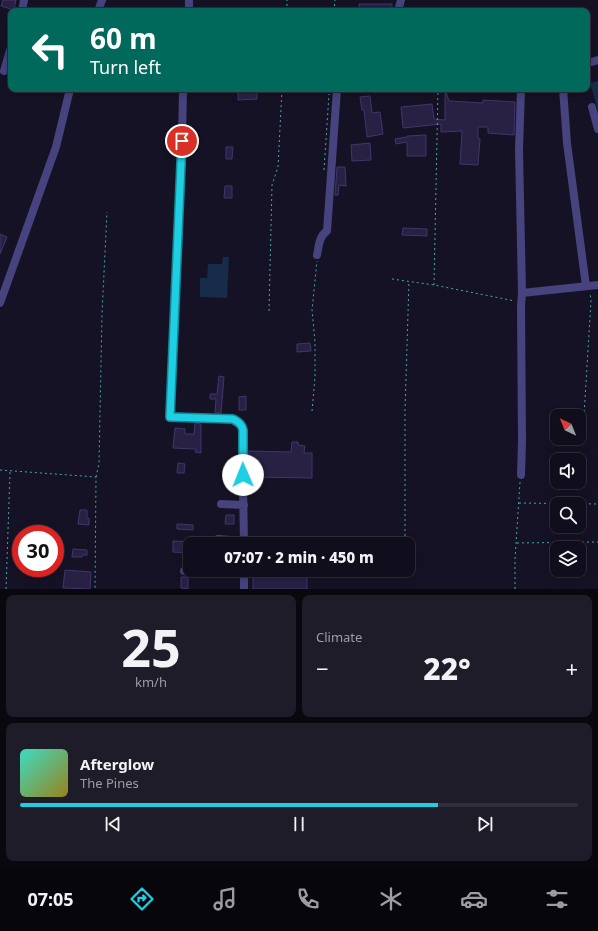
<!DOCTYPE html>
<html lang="en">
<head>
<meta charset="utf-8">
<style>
  :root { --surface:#100e1c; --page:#1e1c29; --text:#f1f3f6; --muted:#9c9ca3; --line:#302e3b; --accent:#1ecee3 }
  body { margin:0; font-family:"Noto Sans",sans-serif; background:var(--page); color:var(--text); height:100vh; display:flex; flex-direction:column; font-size:15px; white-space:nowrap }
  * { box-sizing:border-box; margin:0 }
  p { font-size:13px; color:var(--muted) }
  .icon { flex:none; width:22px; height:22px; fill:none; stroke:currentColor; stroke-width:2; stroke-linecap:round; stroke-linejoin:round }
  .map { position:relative; height:589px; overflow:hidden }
  .drawer { display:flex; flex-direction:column; gap:6px; padding:6px; background:#09080f; flex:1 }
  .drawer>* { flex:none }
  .top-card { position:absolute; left:8px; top:8px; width:582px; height:84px; border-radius:8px; box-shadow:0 2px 10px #0003,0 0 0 1px var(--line); background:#00695c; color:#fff; overflow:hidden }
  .needle { width:26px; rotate:317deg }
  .controls { position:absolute; left:550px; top:409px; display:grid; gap:8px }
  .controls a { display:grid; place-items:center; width:36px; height:36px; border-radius:8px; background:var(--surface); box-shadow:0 2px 10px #0003,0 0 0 1px var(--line); font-size:20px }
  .speed { position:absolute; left:12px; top:525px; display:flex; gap:8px; font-size:20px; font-weight:700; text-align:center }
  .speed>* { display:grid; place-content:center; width:52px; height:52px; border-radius:50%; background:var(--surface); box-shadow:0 2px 10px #0003,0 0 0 1px var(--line); line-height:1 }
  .speed .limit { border:6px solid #d22; background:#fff; color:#111 }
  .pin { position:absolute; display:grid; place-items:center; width:34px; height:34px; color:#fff; margin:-17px; border:2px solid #fff; border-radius:50%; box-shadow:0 1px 4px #0007 }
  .me { position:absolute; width:44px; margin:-22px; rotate:359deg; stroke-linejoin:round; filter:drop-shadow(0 0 3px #0008) }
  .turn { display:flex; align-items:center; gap:14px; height:84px; padding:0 16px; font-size:18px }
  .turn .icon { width:52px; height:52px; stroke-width:2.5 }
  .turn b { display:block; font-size:28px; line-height:34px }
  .big { font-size:30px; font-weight:800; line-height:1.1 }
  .drawer .card { flex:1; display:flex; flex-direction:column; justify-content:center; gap:6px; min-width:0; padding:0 14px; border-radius:8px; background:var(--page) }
  .drawer .dial { align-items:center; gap:0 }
  .dial b { font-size:52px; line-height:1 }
  .song { display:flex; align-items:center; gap:12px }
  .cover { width:48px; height:48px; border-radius:6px; background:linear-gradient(135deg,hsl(170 70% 55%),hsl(50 70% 35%)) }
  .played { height:4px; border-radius:2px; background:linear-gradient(90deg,var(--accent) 75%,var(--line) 75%) }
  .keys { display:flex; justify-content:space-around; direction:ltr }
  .heat { display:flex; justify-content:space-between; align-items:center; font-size:22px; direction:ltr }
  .drawer .tiles { flex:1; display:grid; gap:6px; grid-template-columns:1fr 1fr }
  .card:last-child { grid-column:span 2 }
  .trip { position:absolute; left:183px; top:537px; width:232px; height:40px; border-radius:8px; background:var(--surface); box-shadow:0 2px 10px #0003,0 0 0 1px var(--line); font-weight:800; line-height:40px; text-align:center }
  .tab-bar { display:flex; height:64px; justify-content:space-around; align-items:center; background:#06060b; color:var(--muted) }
  .tab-bar .icon { width:28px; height:28px }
  .tab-bar .current { color:var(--accent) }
  .tab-bar b { font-size:18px; color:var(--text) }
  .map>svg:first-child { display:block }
</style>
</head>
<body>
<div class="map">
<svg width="598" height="589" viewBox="0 0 598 589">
  <rect width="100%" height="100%" fill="#161225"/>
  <!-- water -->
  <path fill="#172b4a" d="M598,81v29l-8,-27z
    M223,257h6l-2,41 -27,-1v-19h7l1,-14h14z"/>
  <!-- building -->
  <path fill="#282144" stroke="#41356d" d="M3,0h13l-2,10 -13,-4z
    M359,4h33v7h-33z
    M238,89h19v10l-19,1z
    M445,92h1l3,9 34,2v-3l32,2 -1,33 -26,-2v-6h-10v11l2,1 -2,26 -18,-1 2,-33 -21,1v-8l-38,4 -2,-21 31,-3 2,15 11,1z
    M370,96l2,17 8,-1 3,22 -16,3 -3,-27h-2l-2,-13z
    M426,135v21h-19v-14l-11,2 -1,-5 12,-2v-1z
    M370,143l1,17 -19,1 -1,-16z
    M226,147h7l-1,12h-6z
    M337,167h8l1,19 -7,-1 -1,10h-3z
    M225,186h7v12h-8z
    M403,228l24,1v7l-25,-1z
    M0,234l7,3 -7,17z
    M310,343l1,8 -14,1v-8z
    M219,376l5,1 -3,36h-6l1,-14h-6v-5h7z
    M246,396v14h-7v-13z
    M195,423l6,1v29l-6,-1 1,-3 -23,-1 2,-20 10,1v5h9z
    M292,442h6v3l7,1 -1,7h8v25l-60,-1v3l-4,-1v-28l43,1z
    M178,463l7,1 -1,9h-7z
    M80,510h7v8h2v7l-11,-1z
    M226,515h8v9h-9z
    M177,524l16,1v5l-16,-1z
    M173,541l17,1v11l-17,-1z
    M73,549l14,1v5h-5v2h-10z
    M65,570l26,2 -1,17 -27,-1z
    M253,570h53v2h4v5h-3v12h-54z
    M181,577h7v12l-7,-1z"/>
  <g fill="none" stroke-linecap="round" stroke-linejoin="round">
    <!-- path -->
    <path stroke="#3faba5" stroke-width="1" stroke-dasharray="2 3" stroke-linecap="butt" d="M287,11v-11
      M334,11l1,-11
      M324,170l5,-76
      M392,279l42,6 81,16
      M434,285l4,-196
      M269,311l3,-126 6,-18 4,-78
      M312,411l3,-34v-35l-3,-32 5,-49
      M583,432l8,-131 -1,-8
      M0,470l96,7 -1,112
      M96,477l3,-14 3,-149 5,-102
      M519,503l79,1
      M405,541v-131l4,-129
      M517,543l81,-1
      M6,589l4,-117
      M515,589v-30l5,-77"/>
    <!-- minor -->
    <path stroke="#46437e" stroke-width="8" d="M22,11l2,-11
      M98,11l4,-11
      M189,11v-11
      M398,11l3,-11
      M587,63l11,-3
      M4,71l7,-24
      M183,89l-1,52 -12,276 63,2 9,7 2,118
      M563,89l4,54 19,143
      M592,107l6,22
      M317,255c2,-9 2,-19 10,-24l10,-142
      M522,293l76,-8
      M0,303l56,-156 14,-58
      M521,475l1,-34 -1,-135 1,-13 -3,-143 2,-61
      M221,504l23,1
      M218,539l12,1 14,2
      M184,571h60
      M244,589v-19"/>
  </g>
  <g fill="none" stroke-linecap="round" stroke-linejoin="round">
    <!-- route casing -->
    <g stroke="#148694" stroke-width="10">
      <path id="route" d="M182,141l-12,276 63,2c5,3 9,5 10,11v45"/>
    </g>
    <!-- route -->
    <use href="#route" stroke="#1ecee3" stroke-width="7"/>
  </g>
</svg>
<div class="controls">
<a><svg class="needle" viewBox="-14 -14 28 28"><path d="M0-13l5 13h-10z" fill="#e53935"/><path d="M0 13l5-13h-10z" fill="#9c9ca3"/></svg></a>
<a><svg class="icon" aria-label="sound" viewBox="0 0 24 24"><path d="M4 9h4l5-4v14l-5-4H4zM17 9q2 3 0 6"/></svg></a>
<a><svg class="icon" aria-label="search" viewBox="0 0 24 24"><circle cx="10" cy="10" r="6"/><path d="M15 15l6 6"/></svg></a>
<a><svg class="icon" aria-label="layers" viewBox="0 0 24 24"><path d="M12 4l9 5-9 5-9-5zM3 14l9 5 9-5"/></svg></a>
</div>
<div class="speed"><div class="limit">30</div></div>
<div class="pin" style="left:182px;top:141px;background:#d93025"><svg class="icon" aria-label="arrive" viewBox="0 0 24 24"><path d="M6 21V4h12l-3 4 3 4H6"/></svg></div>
<svg class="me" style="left:243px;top:475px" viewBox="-20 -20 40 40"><circle r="19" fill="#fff"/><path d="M0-13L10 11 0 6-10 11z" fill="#1ecee3"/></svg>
<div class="trip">07:07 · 2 min · 450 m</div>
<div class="top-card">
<div class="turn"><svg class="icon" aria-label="left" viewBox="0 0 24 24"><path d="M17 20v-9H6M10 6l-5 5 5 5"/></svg><div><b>60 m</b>Turn left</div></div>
</div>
</div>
<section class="drawer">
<div class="tiles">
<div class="card dial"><b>25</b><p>km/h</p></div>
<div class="card"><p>Climate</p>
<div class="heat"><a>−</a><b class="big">22°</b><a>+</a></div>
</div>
<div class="card">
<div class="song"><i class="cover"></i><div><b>Afterglow</b><p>The Pines</p></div></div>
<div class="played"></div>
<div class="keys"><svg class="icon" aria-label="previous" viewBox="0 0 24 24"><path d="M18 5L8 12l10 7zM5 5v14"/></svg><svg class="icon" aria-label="pause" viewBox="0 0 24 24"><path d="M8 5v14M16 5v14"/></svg><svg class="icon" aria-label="next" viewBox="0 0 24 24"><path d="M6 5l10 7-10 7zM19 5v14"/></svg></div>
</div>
</div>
</section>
<nav class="tab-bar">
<b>07:05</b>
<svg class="icon current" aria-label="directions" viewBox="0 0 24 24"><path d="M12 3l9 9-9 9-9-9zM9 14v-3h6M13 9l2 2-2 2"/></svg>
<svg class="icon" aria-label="music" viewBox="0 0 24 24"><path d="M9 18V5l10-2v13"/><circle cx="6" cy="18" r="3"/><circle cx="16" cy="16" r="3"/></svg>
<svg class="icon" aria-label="phone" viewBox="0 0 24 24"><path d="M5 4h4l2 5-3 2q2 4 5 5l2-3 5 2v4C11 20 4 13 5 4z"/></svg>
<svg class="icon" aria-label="climate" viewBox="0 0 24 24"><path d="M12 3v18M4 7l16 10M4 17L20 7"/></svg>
<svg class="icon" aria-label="car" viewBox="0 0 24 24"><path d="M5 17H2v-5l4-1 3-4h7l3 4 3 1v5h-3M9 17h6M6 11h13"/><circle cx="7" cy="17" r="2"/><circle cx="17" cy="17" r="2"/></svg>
<svg class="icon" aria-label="filters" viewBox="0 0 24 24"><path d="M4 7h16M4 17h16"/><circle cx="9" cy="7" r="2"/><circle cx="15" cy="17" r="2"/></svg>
</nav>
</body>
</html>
